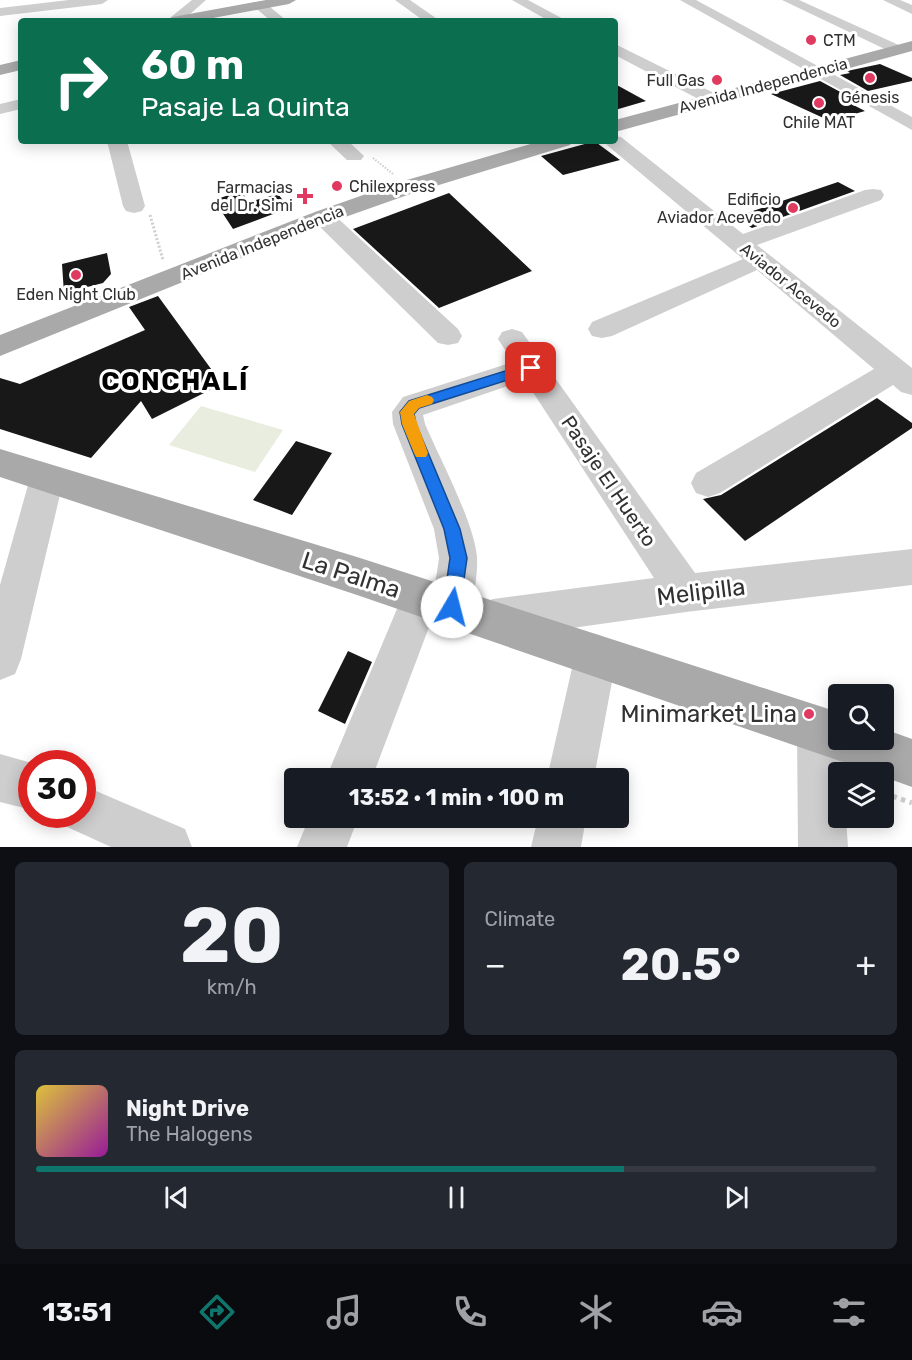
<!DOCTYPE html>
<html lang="en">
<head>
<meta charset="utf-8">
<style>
  :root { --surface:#171b24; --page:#242831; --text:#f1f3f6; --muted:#9ea1a6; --line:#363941; --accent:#0f766e }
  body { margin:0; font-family:Rubik,sans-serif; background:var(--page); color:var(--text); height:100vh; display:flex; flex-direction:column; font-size:22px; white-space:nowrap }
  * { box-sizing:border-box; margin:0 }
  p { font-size:20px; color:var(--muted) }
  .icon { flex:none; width:33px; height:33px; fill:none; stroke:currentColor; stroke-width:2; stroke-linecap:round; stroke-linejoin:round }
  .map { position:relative; height:847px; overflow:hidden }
  .sheet { display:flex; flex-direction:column; gap:15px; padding:15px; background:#0d0f14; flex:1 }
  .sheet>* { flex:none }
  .top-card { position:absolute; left:18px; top:18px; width:600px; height:126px; border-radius:6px; box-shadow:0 3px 15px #0003; background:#0b6e4f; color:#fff; overflow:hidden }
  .buttons { position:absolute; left:828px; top:684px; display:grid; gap:12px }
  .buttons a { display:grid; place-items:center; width:66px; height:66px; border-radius:6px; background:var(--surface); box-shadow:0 3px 15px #0003; font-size:30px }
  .speed { position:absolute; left:18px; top:750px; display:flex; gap:12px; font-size:30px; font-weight:700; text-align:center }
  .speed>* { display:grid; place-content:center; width:78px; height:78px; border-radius:50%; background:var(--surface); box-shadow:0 3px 15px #0003; line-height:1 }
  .speed .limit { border:9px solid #d22; background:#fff; color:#111 }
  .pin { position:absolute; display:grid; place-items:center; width:51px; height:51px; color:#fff; margin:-26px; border-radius:12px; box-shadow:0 3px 9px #0006 }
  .me { position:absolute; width:66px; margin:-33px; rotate:8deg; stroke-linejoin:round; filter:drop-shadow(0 0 4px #0008) }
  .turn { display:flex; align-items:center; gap:21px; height:126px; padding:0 24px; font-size:27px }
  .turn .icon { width:78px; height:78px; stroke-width:2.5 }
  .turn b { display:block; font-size:42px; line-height:51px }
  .big { font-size:45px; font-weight:700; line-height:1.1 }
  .sheet .card { flex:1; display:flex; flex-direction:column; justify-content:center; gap:9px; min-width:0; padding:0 21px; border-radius:9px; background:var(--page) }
  .sheet .dial { align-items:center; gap:0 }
  .dial b { font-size:78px; line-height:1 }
  .song { display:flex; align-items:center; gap:18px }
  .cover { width:72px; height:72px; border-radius:9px; background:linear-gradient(135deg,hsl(50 70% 55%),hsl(300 70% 35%)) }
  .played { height:6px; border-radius:3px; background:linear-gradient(90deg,var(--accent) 70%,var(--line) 70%) }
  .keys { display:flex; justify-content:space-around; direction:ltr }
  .heat { display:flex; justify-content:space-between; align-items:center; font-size:33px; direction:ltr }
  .sheet .tiles { flex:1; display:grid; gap:15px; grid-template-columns:1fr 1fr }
  .card:last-child { grid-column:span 2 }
  .trip { position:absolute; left:284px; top:768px; width:345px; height:60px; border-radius:6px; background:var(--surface); box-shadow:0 3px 15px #0003; font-weight:700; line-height:60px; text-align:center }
  .menu { display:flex; height:96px; justify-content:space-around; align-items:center; background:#090b0e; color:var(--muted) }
  .menu .icon { width:42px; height:42px }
  .menu .active { color:var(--accent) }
  .menu b { font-size:27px; color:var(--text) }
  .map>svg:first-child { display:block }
</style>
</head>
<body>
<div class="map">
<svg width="912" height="847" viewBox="0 0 912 847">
  <rect width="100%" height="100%" fill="#fff"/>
  <!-- green -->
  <path fill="#e9eddf" d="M201,406l82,24 -28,42 -86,-27z"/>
  <!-- building -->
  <path fill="#181818" d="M880,64l32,14v3l-44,10 -28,-16 10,-2 -3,-2z
    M820,81l26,14 -8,2 27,14 -35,10 -59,-27z
    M615,84l31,17 -31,9z
    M592,142l5,1 23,17 -57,15 -22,-19z
    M838,182l17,9 -103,37 -17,-11z
    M241,191l8,11 29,-8 11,14 -56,21 -19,-29z
    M449,193l83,78 -93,37 -86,-79z
    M107,253l4,21 -8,9 -39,10 -2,-29z
    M158,296l64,88 -70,35 -11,-18 -50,57 -91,-29v-51l20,6 125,-54 -16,-23z
    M877,398l35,25v5l-167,113 -42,-42 18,-4z
    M296,441l36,12 -40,62 -39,-15z
    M348,651l24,11 -27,62 -27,-13z"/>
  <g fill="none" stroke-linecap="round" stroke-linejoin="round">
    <!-- path-far2 -->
    <path stroke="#cecece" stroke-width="2" stroke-dasharray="1.5 1.5" stroke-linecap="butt" d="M373,158l20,16"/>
    <!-- path-far1 -->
    <path stroke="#cecece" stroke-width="3" stroke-dasharray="2 2" stroke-linecap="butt" d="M150,215l13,45"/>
    <!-- path -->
    <path stroke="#cecece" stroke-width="5" stroke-dasharray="4.5 4.5" stroke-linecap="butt" d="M884,793l28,10"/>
    <!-- minor -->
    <path fill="#cecece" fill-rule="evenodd" d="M69,0h39l-6,4 -102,12v-8z
      M192,0h14l-24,21h-16z
      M395,0h15l30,21h-16z
      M512,0h16l39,21h-18z
      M680,0h16l216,117v13z
      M782,0h17l102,46 3,3 -8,5 -5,-2z
      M883,0h17l12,5v9z
      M259,1l5,1 23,19h-16l-19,-16z
      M615,44l103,51 3,4 -3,4h-12l-91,-48z
      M21,99v10l-21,5v-10z
      M615,136l6,1 122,97 122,-44 8,-1 8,1 3,5 -3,5 -124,45 155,123v27l-11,-3 -8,-7 -173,108 -12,4 -12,-4 -5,-10 5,-10 178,-104 -117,-99 -145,66 -10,2 -10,-2 -4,-7 4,-7 151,-63 -136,-114 -3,-4h11z
      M107,141h20l18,65 -3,5 -8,2 -8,-2 -3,-5z
      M327,141h21l16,15 -3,4h-14z
      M323,210l8,2 127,117 4,7 -4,7 -10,2 -10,-2 -123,-121 -3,-5 3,-5z
      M512,329l10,3 173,241 217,-24v36l-226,27 -193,27 -14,-6 -6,-14 6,-14 14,-6 161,-21 -129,-198 -102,35 2,9c15,35 49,98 52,133 1,20 -4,46 -12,64l-14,5 -14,-5 -3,-7 -62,164h-46l81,-193 14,-6 14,6 4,-27 -5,-29 -41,-105 -1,-12 11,-15 110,-35 -15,-23 4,-7z
      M47,464l12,4 5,10 -43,181 -6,15 -15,6v-95l30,-107 5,-10z
      M596,634l15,6 6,15 -23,123h-47l28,-123 6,-15z
      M819,707l16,6 3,9v18h4l2,32h-6v46h8l2,29h-50l-1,-118 6,-16z
      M0,754l35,10h-3v46l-32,-8z
      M82,785l103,44 7,18h-81l-46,-21 -5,-12h22z
      M309,818h49l-11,29h-50z
      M538,818h48l-5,29h-50z"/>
    <!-- major -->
    <path fill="#a9a9a9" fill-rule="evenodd" d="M266,0h30l-7,4 -92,17h-31l7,-4z
      M912,41v10l-297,81v-12z
      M21,60v10l-21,5v-10z
      M541,141h32l-3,4 -154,47 -85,30 -331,134v-21l315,-123 85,-30z
      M0,449l357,108 481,155v28h46v-11l28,10v48l-28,-10v-5h-12l-515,-177 -357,-118z"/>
  </g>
  <!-- route -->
  <path fill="#1a73e8" stroke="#114b97" stroke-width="1.5" d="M531,363l7,5 -2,3 -117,37 -5,6 2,10 44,105 7,29 -7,49 -2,6 -6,3 -7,-3 -2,-6 7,-49 -6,-29 -42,-105 -2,-12 9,-11z"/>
  <!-- slow -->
  <path fill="#f59e0b" d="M427,395l5,2 2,3 -2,4 -13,4 -5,6 14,39 -2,4h-10l-2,-4 -12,-29 -2,-12 9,-11z"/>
  <!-- markers -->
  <g fill="#e03a61" stroke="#fff" stroke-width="2">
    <circle cx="811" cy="40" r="6"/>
    <circle cx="870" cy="78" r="6"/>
    <circle cx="717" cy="80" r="6"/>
    <circle cx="819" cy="103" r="6"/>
    <circle cx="337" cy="186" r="6"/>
    <path d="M302 187h6v6h6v6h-6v6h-6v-6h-6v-6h6z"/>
    <circle cx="793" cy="208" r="6"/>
    <circle cx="76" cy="275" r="6"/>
    <circle cx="809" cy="714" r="6"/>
  </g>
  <g text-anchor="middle" stroke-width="6" stroke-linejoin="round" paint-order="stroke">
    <!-- far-poi labels -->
    <g font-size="16" fill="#313131" stroke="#fff" text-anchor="end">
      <text x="823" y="46" text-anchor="start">CTM</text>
      <text x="705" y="86">Full Gas</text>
      <text x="870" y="103" text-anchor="middle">Génesis</text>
      <text x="819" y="128" text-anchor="middle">Chile MAT</text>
      <text x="349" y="192" text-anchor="start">Chilexpress</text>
      <text x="293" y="193">Farmacias<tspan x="293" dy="18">del Dr. Simi</tspan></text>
      <text x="781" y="205">Edificio<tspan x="781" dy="18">Aviador Acevedo</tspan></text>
      <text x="76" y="300" text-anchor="middle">Eden Night Club</text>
    </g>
    <!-- far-street labels -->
    <g font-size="16" fill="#313131" stroke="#fff">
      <text transform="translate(763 85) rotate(-15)" y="6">Avenida Independencia</text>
      <text transform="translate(262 242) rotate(-22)" y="6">Avenida Independencia</text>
      <text transform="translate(791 285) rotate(39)" y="6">Aviador Acevedo</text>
    </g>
    <!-- street labels -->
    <g font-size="20" fill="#313131" stroke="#fff">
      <text transform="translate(609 481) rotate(56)" y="7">Pasaje El Huerto</text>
    </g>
    <!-- near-street labels -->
    <g font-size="24" fill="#313131" stroke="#fff">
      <text transform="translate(351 575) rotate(18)" y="8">La Palma</text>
      <text transform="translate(701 592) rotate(-7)" y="8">Melipilla</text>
    </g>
    <!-- near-poi labels -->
    <g font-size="24" fill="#313131" stroke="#fff" text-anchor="end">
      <text x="797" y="722">Minimarket Lina</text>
    </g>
    <!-- district labels -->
    <g font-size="26" font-weight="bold" letter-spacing="1.5" fill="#000" stroke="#fff">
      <text x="175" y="390">CONCHALÍ</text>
    </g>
  </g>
</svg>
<div class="buttons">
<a><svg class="icon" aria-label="search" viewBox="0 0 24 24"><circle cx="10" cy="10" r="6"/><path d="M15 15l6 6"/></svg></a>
<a><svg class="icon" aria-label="layers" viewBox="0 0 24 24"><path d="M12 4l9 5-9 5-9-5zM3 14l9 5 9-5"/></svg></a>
</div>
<div class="speed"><div class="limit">30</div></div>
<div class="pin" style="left:531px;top:368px;background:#d93025"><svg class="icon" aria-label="arrive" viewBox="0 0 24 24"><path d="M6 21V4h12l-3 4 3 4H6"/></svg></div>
<svg class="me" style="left:452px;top:607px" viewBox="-20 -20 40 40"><circle r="19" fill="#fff"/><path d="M0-13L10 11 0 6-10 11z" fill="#1a73e8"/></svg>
<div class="trip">13:52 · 1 min · 100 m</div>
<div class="top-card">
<div class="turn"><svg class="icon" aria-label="right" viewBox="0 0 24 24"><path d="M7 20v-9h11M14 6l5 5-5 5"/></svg><div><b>60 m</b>Pasaje La Quinta</div></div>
</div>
</div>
<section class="sheet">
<div class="tiles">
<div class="card dial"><b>20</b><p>km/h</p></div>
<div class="card"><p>Climate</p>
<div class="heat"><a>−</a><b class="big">20.5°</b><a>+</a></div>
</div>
<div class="card">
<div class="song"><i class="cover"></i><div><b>Night Drive</b><p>The Halogens</p></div></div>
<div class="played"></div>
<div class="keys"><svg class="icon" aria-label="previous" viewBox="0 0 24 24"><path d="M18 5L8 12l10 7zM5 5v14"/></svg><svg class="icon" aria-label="pause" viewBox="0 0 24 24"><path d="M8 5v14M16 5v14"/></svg><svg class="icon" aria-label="next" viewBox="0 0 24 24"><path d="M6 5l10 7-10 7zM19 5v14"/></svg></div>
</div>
</div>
</section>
<nav class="menu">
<b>13:51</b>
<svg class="icon active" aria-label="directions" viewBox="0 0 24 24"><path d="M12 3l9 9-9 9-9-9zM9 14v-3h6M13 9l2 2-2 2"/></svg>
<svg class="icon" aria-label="music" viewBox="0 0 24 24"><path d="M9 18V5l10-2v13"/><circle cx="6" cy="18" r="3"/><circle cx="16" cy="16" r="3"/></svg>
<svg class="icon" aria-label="phone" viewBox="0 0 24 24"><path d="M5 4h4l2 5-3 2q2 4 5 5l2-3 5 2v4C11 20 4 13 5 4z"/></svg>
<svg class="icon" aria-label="climate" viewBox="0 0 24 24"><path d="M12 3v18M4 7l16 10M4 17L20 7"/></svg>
<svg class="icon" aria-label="car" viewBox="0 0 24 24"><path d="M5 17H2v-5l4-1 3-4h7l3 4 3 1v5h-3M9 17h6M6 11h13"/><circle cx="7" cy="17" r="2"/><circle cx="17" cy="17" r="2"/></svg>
<svg class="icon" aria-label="filters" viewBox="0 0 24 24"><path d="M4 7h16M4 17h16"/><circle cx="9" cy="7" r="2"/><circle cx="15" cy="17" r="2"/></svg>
</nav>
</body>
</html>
